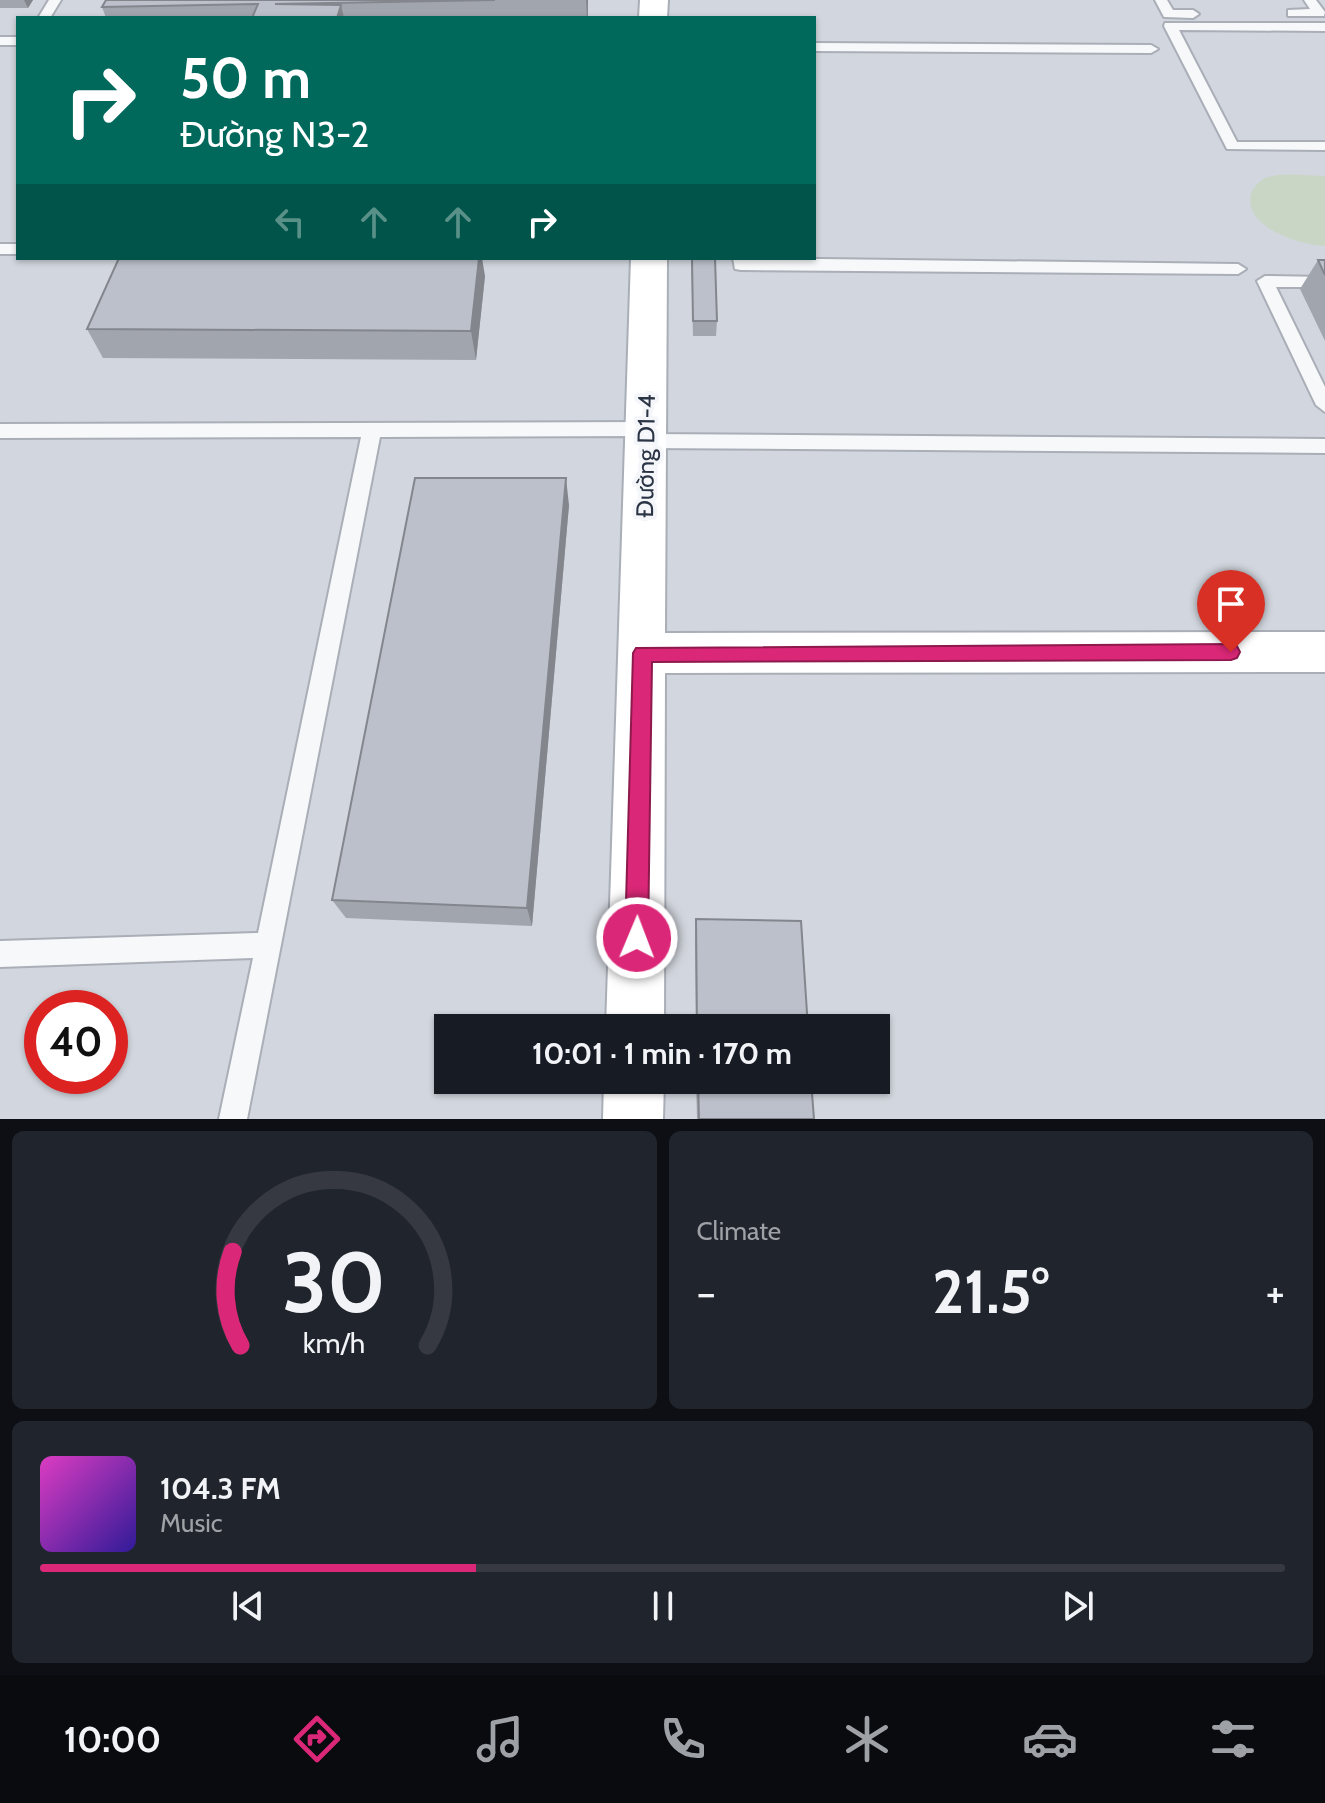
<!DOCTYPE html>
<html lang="en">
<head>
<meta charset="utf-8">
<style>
  :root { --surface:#171b24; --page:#20242c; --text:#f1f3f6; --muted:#9ea1a6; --line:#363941; --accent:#db2777 }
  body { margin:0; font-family:Cabin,sans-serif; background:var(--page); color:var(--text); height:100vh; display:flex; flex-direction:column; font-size:30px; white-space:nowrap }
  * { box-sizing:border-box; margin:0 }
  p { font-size:26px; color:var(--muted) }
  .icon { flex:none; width:44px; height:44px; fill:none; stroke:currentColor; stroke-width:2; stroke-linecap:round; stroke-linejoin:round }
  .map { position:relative; height:1119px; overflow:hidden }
  .details { display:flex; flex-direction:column; gap:12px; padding:12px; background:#0d0f14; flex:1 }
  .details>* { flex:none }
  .guide { position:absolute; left:16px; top:16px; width:800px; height:244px; border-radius:0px; box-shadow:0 2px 6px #0004; background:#00695c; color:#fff; overflow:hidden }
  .speed { position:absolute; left:24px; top:990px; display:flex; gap:16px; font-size:40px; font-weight:700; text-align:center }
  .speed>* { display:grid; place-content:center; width:104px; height:104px; border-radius:50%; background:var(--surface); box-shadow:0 2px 6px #0004; line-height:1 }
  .speed .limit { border:12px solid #d22; background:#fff; color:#111 }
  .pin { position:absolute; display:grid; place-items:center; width:68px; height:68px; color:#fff; margin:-82px -34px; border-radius:50% 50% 50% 0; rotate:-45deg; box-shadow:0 0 8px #0007 }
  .pin .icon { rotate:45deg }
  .me { position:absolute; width:88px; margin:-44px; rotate:1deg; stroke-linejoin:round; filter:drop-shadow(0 0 6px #0008) }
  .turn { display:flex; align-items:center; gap:28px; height:168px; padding:0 32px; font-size:36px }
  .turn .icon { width:104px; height:104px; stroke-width:2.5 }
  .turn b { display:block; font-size:56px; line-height:68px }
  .lanes { display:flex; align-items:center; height:76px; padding:0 32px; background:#0003; justify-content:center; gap:40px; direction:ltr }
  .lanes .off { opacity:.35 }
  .big { font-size:60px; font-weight:800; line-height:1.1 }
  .details .widget { flex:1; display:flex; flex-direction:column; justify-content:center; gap:12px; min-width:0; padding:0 28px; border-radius:12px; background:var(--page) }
  .details .dial { align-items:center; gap:0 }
  .dial svg { height:208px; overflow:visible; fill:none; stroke:var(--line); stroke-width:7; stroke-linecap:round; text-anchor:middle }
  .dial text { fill:var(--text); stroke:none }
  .song { display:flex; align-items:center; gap:24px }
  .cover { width:96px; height:96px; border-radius:12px; background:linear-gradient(135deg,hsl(310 70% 55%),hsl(250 70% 35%)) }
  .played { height:8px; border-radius:4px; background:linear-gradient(90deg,var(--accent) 35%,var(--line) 35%) }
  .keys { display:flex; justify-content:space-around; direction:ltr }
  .heat { display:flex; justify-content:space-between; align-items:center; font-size:44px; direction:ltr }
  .details .tiles { flex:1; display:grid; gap:12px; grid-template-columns:1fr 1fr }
  .widget:last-child { grid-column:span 2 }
  .trip { position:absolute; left:434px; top:1014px; width:456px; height:80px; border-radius:0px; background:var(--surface); box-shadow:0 2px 6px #0004; font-weight:800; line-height:80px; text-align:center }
  .tab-bar { display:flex; height:128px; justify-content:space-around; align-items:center; background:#090b0e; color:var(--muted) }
  .tab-bar .icon { width:56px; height:56px }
  .tab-bar .on { color:var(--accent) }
  .tab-bar b { font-size:36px; color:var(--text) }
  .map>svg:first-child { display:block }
</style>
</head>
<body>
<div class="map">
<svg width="1325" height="1119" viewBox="0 0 1325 1119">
  <rect width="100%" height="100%" fill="#e4e7ec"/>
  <!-- built -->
  <path fill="#d2d6de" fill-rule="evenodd" d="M0,0h1325v1119h-1325zM18,18h796v240h-796zM42,1008h68v68h-68zM448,1028h428v52h-428z"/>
  <!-- green -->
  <path fill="#c9d6c5" d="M1325,176v70c-24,-1 -82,-18 -74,-52 2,-7 10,-15 17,-17 16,-5 40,-1 57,-1z"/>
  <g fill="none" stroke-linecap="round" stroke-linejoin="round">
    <!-- lane casing -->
    <g stroke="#a9aeb7" stroke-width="4">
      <path id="lane" d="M49,0h12l-11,18h-12z
        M1155,0h12l6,10h20l6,4 -6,4 -29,-1z
        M1304,0h12l9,12 -1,4h-36v-6l22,-1z
        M1165,23h160v8l-146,-1 58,112h88v8l-98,-1 -63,-123z
        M0,37h18v8h-18z
        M814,43l337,2 7,4 -7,4 -337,-2z
        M0,244h18v10h-18z
        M733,258l505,6 8,5 -8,5 -497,-4 -6,-1z
        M1265,276l60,1v10h-49l49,100v25l-9,-7 -59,-124z
        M646,422l9,7 -4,5 674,5v14l-679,-5 -9,-7 4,-5 -261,1 -133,682h-28l34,-161 -253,9v-26l258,-8 103,-496 -361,1v-14z"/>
    </g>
    <!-- secondary casing -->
    <g stroke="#a9aeb7" stroke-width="4">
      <path id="secondary" d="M640,0h28l-1,18h-28z
        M631,258h36l-2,375 660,-1v40l-660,1 -1,355h-58z
        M604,1080h60l-1,39h-60z"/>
    </g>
    <!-- lane -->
    <use href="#lane" fill="#f7f8fa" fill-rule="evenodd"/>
    <!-- secondary -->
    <use href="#secondary" fill="#fff" fill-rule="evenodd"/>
  </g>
  <!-- wall -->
  <path fill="#a1a5ae" d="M0,0h33l-5,8h-28z
    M106,0h482v18h-482l-4,-11z
    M691,258l26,63 -1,15h-23z
    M1318,260h7v81l-25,-52z
    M485,276l-9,84 -373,-2 -16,-29z
    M569,505l-37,421 -186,-8 -14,-18z
    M696,919l112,109h-112l-1,-91z
    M696,1080h115l3,39h-117z"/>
  <!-- shaded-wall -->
  <path fill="#83868d" d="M24,0h9l-5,8z
    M586,0h2v18h-1z
    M341,5l3,13h-7z
    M479,258h3l3,18 -9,84 -5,-29z
    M566,478l3,27 -37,421 -5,-18z"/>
  <!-- building -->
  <path fill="#bbc0ca" stroke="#83868d" stroke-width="2" d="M106,0h389l-220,4 66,1 -4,13h-85l6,-14 -156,3z
    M119,258h360l-8,73 -384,-2z
    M692,258h23l2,63h-24z
    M1318,260h7v15z
    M415,478h151l-39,430 -195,-8z
    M696,919l105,2 7,107h-111z
    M698,1080h113l3,39h-115z"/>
  <!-- route -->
  <path fill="#db2777" stroke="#8e194d" stroke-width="2" d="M1231,644l6,2 3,6 -3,6 -6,2 -579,2 -4,276 -3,8 -8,4 -8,-4 -4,-8 8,-285 3,-5z"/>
  <g text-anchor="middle" stroke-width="8" stroke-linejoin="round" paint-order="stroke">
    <!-- street labels -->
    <g font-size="24" fill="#2b3445" stroke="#f4f6f9">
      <text transform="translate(646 456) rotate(-89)" y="8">Đường D1-4</text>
    </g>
  </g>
</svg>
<div class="speed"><div class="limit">40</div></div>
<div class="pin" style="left:1231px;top:652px;background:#d93025"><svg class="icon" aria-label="arrive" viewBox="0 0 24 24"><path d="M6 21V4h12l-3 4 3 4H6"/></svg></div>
<svg class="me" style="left:637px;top:938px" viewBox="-20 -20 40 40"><circle r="17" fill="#db2777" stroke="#fff" stroke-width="3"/><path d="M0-11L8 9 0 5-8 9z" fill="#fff"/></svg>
<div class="trip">10:01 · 1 min · 170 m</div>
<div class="guide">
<div class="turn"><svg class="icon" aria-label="right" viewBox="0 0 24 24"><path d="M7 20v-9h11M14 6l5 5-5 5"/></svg><div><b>50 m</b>Đường N3-2</div></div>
<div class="lanes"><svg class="icon off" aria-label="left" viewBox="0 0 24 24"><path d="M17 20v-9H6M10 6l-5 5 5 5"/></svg><svg class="icon off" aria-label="ahead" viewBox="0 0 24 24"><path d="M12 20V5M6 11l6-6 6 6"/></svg><svg class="icon off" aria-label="ahead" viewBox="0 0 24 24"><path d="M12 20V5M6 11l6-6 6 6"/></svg><svg class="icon" aria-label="right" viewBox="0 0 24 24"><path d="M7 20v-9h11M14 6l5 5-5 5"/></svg></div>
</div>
</div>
<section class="details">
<div class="tiles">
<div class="widget dial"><svg viewBox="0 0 100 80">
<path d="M14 69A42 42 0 1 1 86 69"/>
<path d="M14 69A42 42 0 0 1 11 33" stroke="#db2777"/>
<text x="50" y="56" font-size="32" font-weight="700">30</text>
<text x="50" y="72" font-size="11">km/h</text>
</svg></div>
<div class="widget"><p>Climate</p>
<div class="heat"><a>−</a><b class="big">21.5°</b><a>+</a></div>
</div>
<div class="widget">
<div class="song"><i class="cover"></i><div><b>104.3 FM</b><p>Music</p></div></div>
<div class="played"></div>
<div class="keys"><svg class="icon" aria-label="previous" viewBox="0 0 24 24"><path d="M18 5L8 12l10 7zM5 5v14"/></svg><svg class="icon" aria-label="pause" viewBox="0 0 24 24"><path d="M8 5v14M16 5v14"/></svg><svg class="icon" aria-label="next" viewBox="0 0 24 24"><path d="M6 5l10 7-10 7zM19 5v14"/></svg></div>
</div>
</div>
</section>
<nav class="tab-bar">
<b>10:00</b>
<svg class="icon on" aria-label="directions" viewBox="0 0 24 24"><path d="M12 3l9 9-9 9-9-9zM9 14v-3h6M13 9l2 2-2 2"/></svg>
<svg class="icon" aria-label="music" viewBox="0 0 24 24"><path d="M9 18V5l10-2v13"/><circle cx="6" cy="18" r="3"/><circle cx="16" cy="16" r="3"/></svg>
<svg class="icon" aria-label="phone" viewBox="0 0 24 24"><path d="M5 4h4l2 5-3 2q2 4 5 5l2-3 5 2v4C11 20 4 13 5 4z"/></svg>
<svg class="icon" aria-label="climate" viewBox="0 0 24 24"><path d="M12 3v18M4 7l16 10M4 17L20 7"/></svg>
<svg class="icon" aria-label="car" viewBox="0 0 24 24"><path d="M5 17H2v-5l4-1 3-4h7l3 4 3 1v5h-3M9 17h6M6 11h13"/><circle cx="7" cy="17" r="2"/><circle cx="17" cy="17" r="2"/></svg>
<svg class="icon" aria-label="filters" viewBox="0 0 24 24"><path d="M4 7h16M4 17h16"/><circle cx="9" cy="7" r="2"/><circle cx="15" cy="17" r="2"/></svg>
</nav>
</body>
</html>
